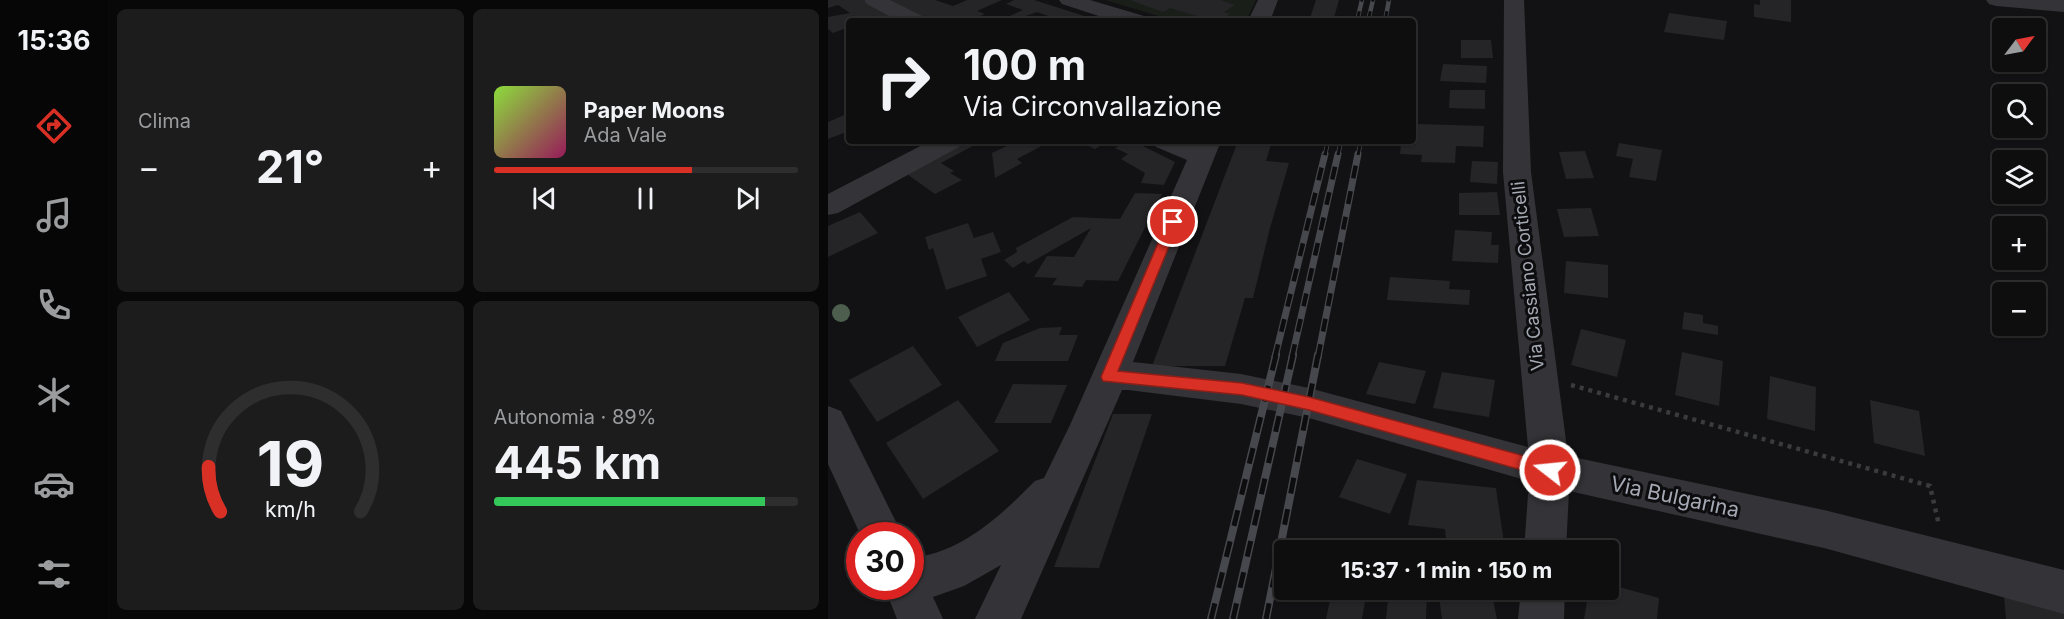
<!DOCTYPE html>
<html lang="it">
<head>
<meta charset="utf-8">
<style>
  :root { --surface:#0e0e0f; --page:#1c1c1d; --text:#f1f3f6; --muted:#9b9c9e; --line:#2e2e2f; --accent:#d93025 }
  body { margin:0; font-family:Inter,sans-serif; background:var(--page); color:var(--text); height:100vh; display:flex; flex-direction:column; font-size:22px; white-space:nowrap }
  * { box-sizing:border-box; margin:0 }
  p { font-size:20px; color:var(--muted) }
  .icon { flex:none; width:33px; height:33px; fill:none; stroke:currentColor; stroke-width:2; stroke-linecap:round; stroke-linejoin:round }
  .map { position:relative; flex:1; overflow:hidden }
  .drawer { display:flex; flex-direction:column; gap:9px; padding:9px; background:#080808; width:720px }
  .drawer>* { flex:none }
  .banner { position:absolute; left:18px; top:18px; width:570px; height:126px; border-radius:6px; box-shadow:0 2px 4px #0004,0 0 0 2px var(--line); background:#0e0e0f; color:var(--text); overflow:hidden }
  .needle { width:39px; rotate:58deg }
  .controls { position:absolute; left:1164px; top:18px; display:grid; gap:12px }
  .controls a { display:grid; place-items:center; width:54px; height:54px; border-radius:6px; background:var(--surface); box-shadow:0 2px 4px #0004,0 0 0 2px var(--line); font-size:30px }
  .speed { position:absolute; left:18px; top:522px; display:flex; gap:12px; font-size:30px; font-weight:700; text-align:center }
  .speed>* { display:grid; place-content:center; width:78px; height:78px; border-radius:50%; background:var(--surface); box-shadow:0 2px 4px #0004,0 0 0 2px var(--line); line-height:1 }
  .speed .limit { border:9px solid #d22; background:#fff; color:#111 }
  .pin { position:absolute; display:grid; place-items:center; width:51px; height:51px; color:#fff; margin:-26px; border:3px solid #fff; border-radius:50%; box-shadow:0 2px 6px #0007 }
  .me { position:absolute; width:66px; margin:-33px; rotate:286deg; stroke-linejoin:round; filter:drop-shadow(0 0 4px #0008) }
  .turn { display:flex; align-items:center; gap:21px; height:126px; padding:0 18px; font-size:27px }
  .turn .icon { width:78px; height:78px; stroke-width:2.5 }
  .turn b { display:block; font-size:42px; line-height:51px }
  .big { font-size:45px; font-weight:700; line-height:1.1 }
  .drawer .widget { flex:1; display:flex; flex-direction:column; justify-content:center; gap:9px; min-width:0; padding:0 21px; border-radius:9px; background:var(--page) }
  .drawer .dial { align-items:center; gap:0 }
  .dial svg { height:156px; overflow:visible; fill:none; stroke:var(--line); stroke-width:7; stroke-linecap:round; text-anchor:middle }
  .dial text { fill:var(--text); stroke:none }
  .song { display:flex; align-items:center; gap:18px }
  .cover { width:72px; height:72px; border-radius:9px; background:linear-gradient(135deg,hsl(90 70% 55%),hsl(330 70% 35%)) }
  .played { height:6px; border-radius:3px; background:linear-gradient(90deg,var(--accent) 65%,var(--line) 65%) }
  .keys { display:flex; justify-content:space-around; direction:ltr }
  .heat { display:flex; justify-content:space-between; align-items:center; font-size:33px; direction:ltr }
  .charge { height:9px; border-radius:4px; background:linear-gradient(90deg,#34c759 89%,var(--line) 0) }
  .drawer .tiles { flex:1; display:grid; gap:9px; grid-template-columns:repeat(2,1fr) }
  .trip { position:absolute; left:446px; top:540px; width:345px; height:60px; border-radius:6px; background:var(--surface); box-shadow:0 2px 4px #0004,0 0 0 2px var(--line); font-weight:700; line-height:60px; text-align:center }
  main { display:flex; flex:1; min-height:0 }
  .tab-bar { display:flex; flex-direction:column; width:108px; justify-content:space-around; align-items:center; background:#060606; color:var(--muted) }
  .tab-bar .icon { width:42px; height:42px }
  .tab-bar .current { color:var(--accent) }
  .tab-bar b { font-size:27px; color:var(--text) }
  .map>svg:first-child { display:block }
</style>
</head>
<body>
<main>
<nav class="tab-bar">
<b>15:36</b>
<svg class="icon current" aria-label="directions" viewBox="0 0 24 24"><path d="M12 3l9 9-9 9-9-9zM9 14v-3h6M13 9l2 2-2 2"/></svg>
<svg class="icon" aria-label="music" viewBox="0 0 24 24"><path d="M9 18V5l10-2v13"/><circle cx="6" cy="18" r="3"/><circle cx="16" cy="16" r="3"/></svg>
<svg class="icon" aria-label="phone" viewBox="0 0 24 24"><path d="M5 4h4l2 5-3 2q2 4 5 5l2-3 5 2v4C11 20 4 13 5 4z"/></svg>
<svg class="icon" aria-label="climate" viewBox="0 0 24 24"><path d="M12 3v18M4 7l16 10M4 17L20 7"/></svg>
<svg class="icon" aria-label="car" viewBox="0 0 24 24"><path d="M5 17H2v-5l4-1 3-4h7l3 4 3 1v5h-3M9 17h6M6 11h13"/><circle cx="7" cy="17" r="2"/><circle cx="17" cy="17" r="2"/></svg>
<svg class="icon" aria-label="filters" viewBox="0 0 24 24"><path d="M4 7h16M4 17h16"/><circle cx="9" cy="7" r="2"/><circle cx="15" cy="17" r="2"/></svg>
</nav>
<section class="drawer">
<div class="tiles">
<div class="widget"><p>Clima</p>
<div class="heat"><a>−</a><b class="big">21°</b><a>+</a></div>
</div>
<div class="widget">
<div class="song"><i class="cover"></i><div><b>Paper Moons</b><p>Ada Vale</p></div></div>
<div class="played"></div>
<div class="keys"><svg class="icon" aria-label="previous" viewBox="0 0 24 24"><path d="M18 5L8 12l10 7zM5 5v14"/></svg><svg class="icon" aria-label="pause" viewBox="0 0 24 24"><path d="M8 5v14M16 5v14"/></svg><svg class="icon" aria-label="next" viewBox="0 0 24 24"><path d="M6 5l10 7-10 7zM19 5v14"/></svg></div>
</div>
<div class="widget dial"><svg viewBox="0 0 100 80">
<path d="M14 69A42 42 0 1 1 86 69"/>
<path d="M14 69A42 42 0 0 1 8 46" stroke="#d93025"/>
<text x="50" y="56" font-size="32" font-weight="700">19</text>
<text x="50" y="72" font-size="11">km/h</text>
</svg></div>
<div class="widget"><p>Autonomia · 89%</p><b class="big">445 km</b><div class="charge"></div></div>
</div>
</section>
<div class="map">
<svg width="1236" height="619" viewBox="0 0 1236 619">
  <rect width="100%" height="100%" fill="#121214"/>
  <!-- green -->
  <path fill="#191e19" d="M277,0h151l-10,21h-71z"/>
  <!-- building -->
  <path fill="#252527" d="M0,0h35l38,21h-52v6l-16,6 -5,-4v-12l22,-4 -12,-8 -10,3z
    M60,0h47l18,6 14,-6h35l-25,11 8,3 -9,4 6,3h-53z
    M186,0h20l66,21h-61l9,-5 -11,-4 -25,9h-14l25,-11 -17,-6z
    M302,0h90l15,5 -11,7 6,2 -12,7h-13l2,-2 -37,-11 -7,4z
    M488,0h23l-6,21h-24z
    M932,0h31v22l-37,-5v-13l6,1z
    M841,13l58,8 -3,19 -60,-8z
    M633,40h30l2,18h-32z
    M615,64l44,2 -1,17 -46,-2z
    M622,90h35v19l-36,-1z
    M21,113v14l-2,1 2,3 -21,8v-17z
    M590,124l66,2 -1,21 -27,-1 -1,17 -34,-1 1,-7 -22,-1 1,-9h14z
    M135,141h19l-41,22 13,8 -4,2 12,7 -27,14 -31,-22z
    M189,141h34l-34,18 5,4 -27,15 -3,-25z
    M249,141h32l-14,8z
    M298,141h7l42,21 -11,23 -23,-2 4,-10 -24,-14 7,-5 -13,-6z
    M410,141h34l-6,20 23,2 -19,65 -17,70h-8l-20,68h-73z
    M791,143l43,7 -6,31 -27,-4 4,-18 -17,-3z
    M757,151l9,27 -28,1 -7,-27z
    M644,161l26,1 -1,22 -27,-2z
    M669,192l3,23h-41v-22z
    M307,193l27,1 -44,87 -32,-1 -4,7 -30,-2 5,-7 -23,-1 13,-21 27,1 17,-29 -63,36 -4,-3 -11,7 -9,-8 13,-8 -1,-4 57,-31 47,2z
    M763,208l8,28 -35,1 -7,-28z
    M32,212l18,21 -50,24v-31z
    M140,223l6,15 19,-6 8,20 -20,7 6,17 -41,14 -13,-42 -4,2 -4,-13z
    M627,230l37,2 -1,13h8l-1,18 -46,-2z
    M738,261l42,4v33l-44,-5z
    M562,277l60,4 -1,8 21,1 -1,15 -82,-5z
    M181,292l21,28 -53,27 -19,-30z
    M856,312l19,3v8l15,3v9l-36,-6z
    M234,327l-3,8h19l-10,26h-73l8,-18 37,-15z
    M753,329l45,11 -9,37 -46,-12z
    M85,346l29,39 -65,37 -28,-42z
    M854,352l41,9 -4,45 -44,-11z
    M551,362l47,9 -11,33 -49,-10z
    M614,372l53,8 -6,37 -56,-9z
    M942,376l46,11 -1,44 -48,-12z
    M185,384l54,1 -16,38h-57z
    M130,400l41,51 -76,48 -37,-56z
    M1042,400l49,11 6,45 -51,-13z
    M285,414h39l-53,154 -45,-1z
    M529,459l50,15 -17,40 -51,-17z
    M589,480l79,8 9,62h-58l-2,-21 -37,-4z
    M780,584l51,14 -2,21h-73l5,-29h19z
    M1175,584l61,20v15h-58z
    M504,590h35l-5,29h-36z
    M561,590h38l-1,29h-40z
    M610,590h53l6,29h-55z"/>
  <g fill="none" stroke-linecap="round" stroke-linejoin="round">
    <!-- path -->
    <path stroke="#3a3b3f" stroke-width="4.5" stroke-dasharray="4 5" stroke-linecap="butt" d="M743,385l359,101 9,39"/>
    <!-- minor -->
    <path fill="#343438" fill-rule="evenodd" d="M36,0h26l32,16 3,5h-27l-31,-17z
      M231,0h31l54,16 3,5h-33l-52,-17z
      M430,0h20l-8,21h-22z
      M676,0h20l7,172 37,284 256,54 240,60v44l-240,-66 -255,-57 -3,59h-42l5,-69 -220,-63 -68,-14 -113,-14h-6l-101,229h-46l26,-54 -37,21 -31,11 10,22h-46l-13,-33h26v-28c52,-5 90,-42 125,-77l9,-3 26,-53 117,-265 -31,-13 -4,-6h36l6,2 1,-2h26l-88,221 108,12 68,14 219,59 -25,-275z
      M1158,0h78v12l-68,-6 -7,-2z
      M102,141h33l-4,6 -121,66 -10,2v-21z
      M0,406l13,5 62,125h-42l-33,-72z
      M693,590h44l-1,29h-46z"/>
    <!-- rail-far2 casing -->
    <g stroke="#47484d" stroke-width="4.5">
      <path id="rail-far2" d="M529,21l5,-21
        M540,21l5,-21
        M557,21l4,-21
        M497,155l3,-14
        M510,155l3,-14
        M530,155l3,-14"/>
    </g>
    <!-- rail-far1 casing -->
    <g stroke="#47484d" stroke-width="7">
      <path id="rail-far1" d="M447,357l50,-203
        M464,357l46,-203
        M490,357l40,-203"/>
    </g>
    <!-- rail casing -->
    <g stroke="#47484d" stroke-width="8">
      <path id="rail" d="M383,619l65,-264
        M405,619l60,-264
        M438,619l52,-264"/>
    </g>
    <!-- rail-far2 -->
    <use href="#rail-far2" stroke="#0d0d0f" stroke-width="3" stroke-dasharray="10" stroke-linecap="butt"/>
    <!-- rail-far1 -->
    <use href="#rail-far1" stroke="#0d0d0f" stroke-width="4.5" stroke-dasharray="13" stroke-linecap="butt"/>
    <!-- rail -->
    <use href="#rail" stroke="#0d0d0f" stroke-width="5" stroke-dasharray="16" stroke-linecap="butt"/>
  </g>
  <!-- trees -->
  <circle fill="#4d5e4f" cx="13" cy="313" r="9"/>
  <!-- route -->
  <path fill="#d93025" stroke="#8d1f18" stroke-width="1.5" d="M345,218l6,4 -61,149 124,12 67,14 241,66 5,2 3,5 -3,5 -5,3 -241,-68 -67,-15 -139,-14 -2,-4 66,-155z"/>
  <g text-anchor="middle" stroke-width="6" stroke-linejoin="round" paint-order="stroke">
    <!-- street labels -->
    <g font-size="18" fill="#a5a9b3" stroke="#0d0d0f">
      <text transform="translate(700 276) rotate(-96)" y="6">Via Cassiano Corticelli</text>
    </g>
    <!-- near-street labels -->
    <g font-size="21" fill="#a5a9b3" stroke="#0d0d0f">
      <text transform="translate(847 497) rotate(12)" y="7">Via Bulgarina</text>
    </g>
  </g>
</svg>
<div class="controls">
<a><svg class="needle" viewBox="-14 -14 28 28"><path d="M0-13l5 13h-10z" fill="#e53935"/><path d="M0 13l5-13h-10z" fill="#9b9c9e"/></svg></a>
<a><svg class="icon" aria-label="search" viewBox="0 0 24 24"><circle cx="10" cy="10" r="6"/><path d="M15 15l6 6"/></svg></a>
<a><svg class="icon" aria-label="layers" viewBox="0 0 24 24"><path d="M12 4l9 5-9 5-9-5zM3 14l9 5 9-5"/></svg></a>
<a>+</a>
<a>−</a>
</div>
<div class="speed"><div class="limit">30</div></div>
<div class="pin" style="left:345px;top:222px;background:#d93025"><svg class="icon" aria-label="arrive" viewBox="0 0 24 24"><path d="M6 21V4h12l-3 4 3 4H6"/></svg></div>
<svg class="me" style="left:722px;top:470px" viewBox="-20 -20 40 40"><circle r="17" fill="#d93025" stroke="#fff" stroke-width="3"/><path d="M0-11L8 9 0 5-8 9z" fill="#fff"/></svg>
<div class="trip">15:37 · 1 min · 150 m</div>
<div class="banner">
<div class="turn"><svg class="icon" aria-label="right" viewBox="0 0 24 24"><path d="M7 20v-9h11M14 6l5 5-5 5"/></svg><div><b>100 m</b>Via Circonvallazione</div></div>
</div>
</div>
</main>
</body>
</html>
